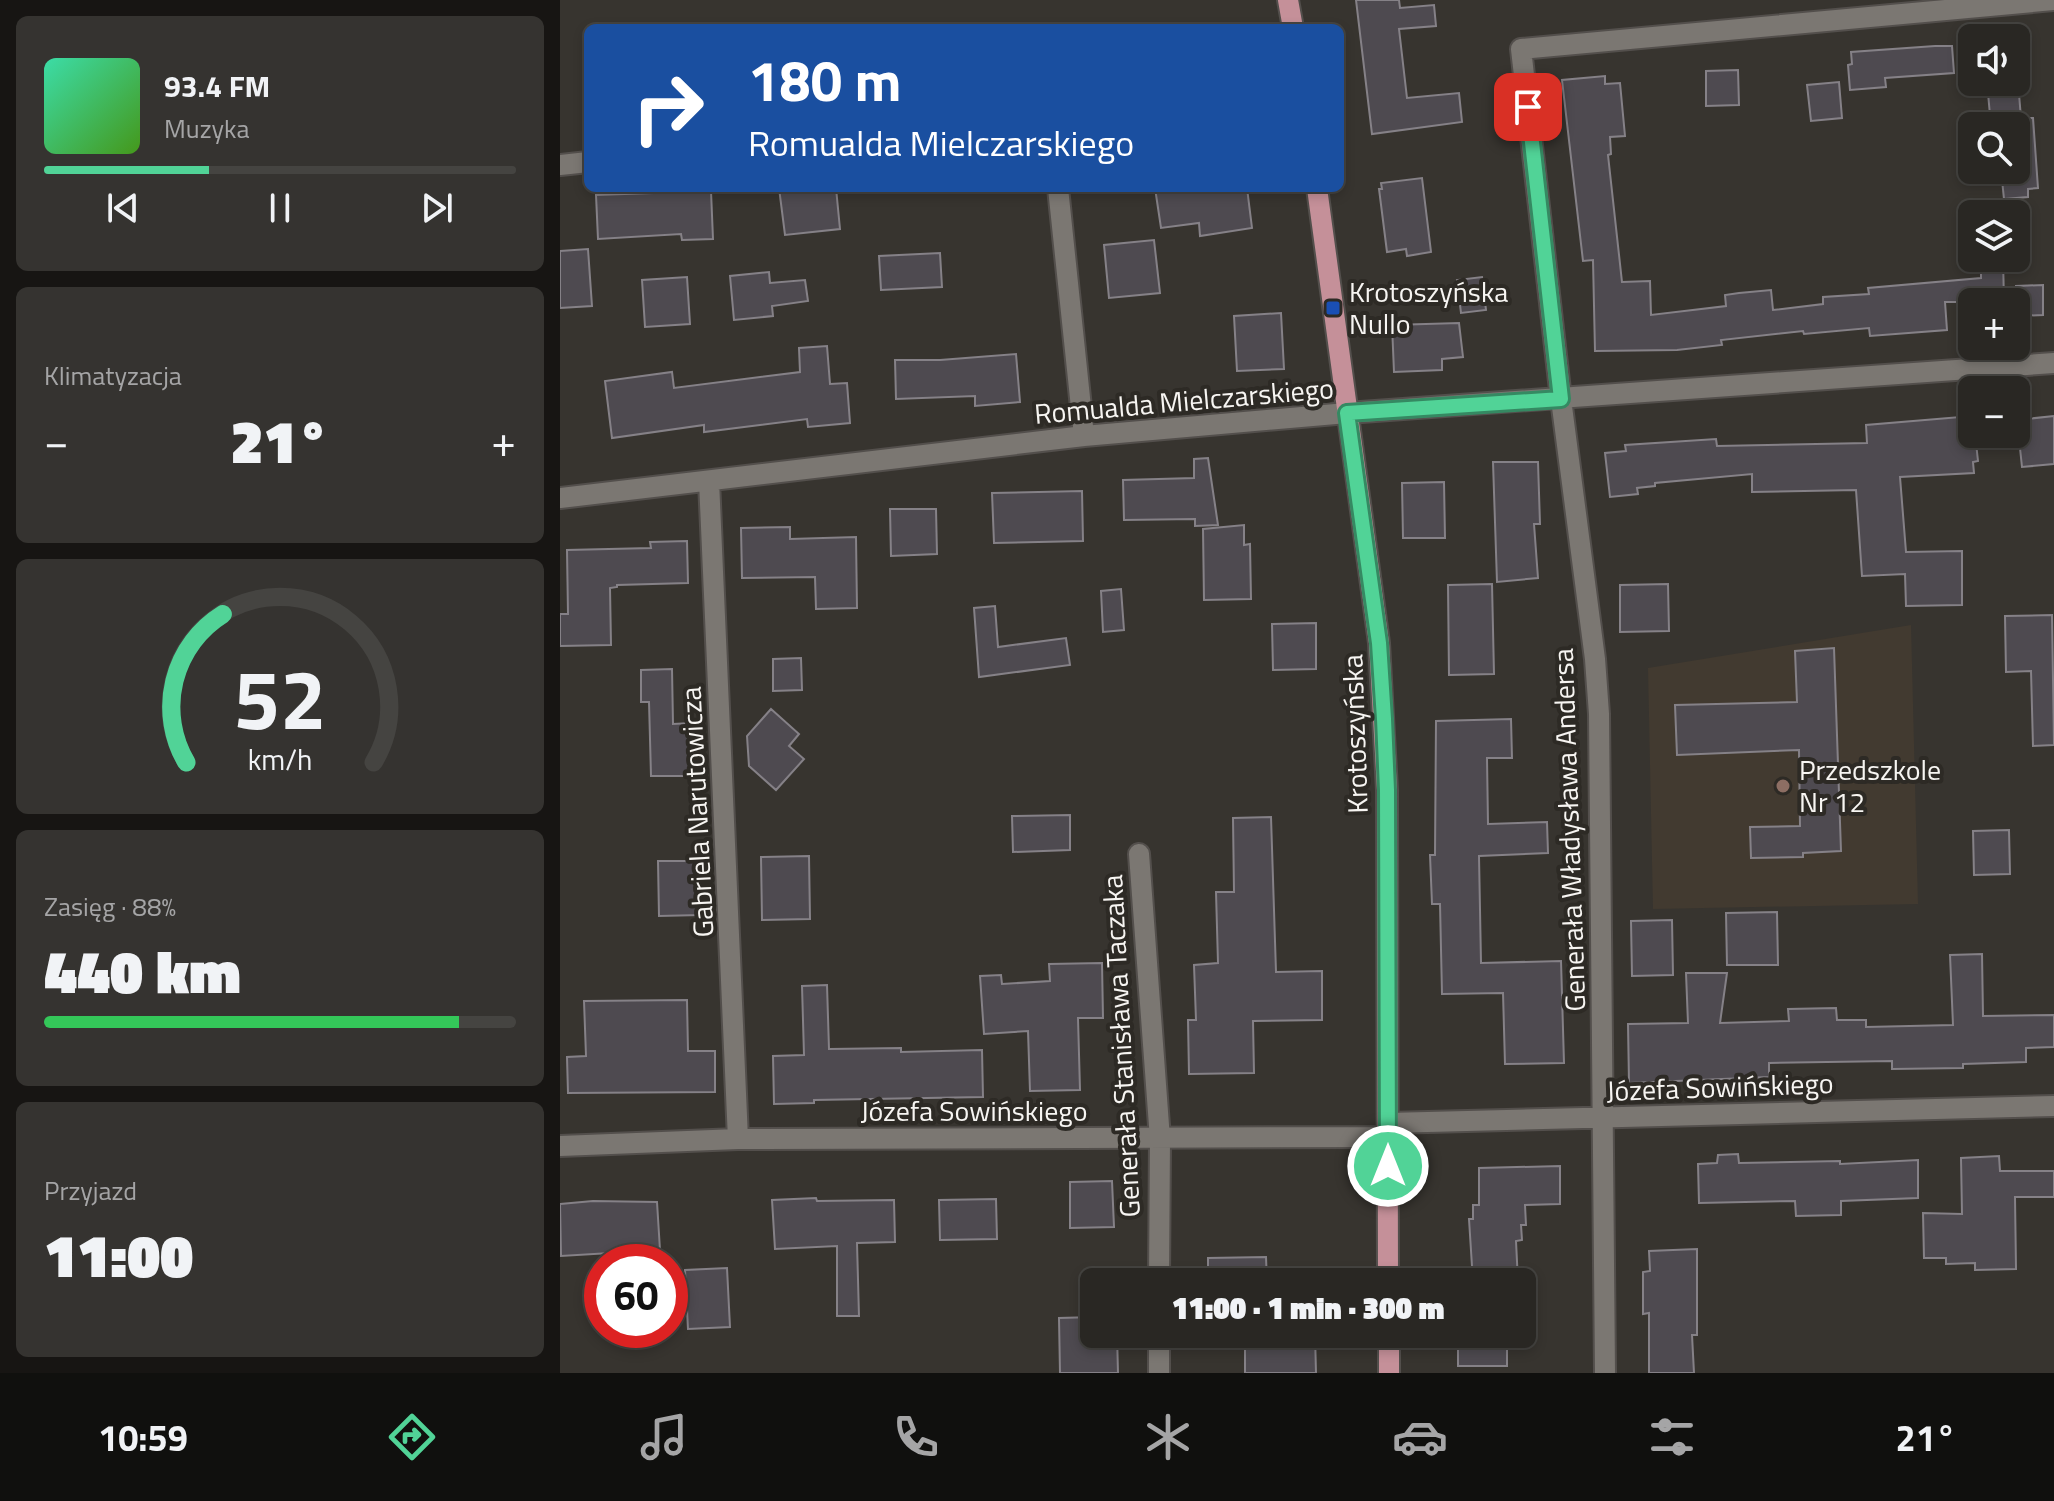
<!DOCTYPE html>
<html lang="pl">
<head>
<meta charset="utf-8">
<style>
  :root { --surface:#292723; --page:#353330; --text:#f1f3f6; --muted:#a5a5a6; --line:#454441; --accent:#51d397 }
  body { margin:0; font-family:"Titillium Web",sans-serif; background:var(--page); color:var(--text); height:100vh; display:flex; flex-direction:column; font-size:30px; white-space:nowrap }
  * { box-sizing:border-box; margin:0 }
  p { font-size:26px; color:var(--muted) }
  .icon { flex:none; width:44px; height:44px; fill:none; stroke:currentColor; stroke-width:2; stroke-linecap:round; stroke-linejoin:round }
  .map { position:relative; flex:1; overflow:hidden }
  .panel { display:flex; flex-direction:column; gap:16px; padding:16px; background:#171513; width:560px }
  .panel>* { flex:none }
  .banner { position:absolute; left:24px; top:24px; width:760px; height:168px; border-radius:12px; box-shadow:0 4px 12px #0003,0 0 0 2px var(--line); background:#1a4fa0; color:#fff; overflow:hidden }
  .controls { position:absolute; left:1398px; top:24px; display:grid; gap:16px }
  .controls a { display:grid; place-items:center; width:72px; height:72px; border-radius:12px; background:var(--surface); box-shadow:0 4px 12px #0003,0 0 0 2px var(--line); font-size:40px }
  .speed { position:absolute; left:24px; top:1244px; display:flex; gap:16px; font-size:40px; font-weight:700; text-align:center }
  .speed>* { display:grid; place-content:center; width:104px; height:104px; border-radius:50%; background:var(--surface); box-shadow:0 4px 12px #0003,0 0 0 2px var(--line); line-height:1 }
  .speed .limit { border:12px solid #d22; background:#fff; color:#111 }
  .pin { position:absolute; display:grid; place-items:center; width:68px; height:68px; color:#fff; margin:-34px; border-radius:16px; box-shadow:0 4px 12px #0006 }
  .me { position:absolute; width:88px; margin:-44px; rotate:0deg; stroke-linejoin:round; filter:drop-shadow(0 0 6px #0008) }
  .turn { display:flex; align-items:center; gap:28px; height:168px; padding:0 32px; font-size:36px }
  .turn .icon { width:104px; height:104px; stroke-width:2.5 }
  .turn b { display:block; font-size:56px; line-height:68px }
  .big { font-size:60px; font-weight:800; line-height:1.1 }
  .panel .card { flex:1; display:flex; flex-direction:column; justify-content:center; gap:12px; min-width:0; padding:0 28px; border-radius:12px; background:var(--page) }
  .panel .dial { align-items:center; gap:0 }
  .dial svg { height:208px; overflow:visible; fill:none; stroke:var(--line); stroke-width:7; stroke-linecap:round; text-anchor:middle }
  .dial text { fill:var(--text); stroke:none }
  .song { display:flex; align-items:center; gap:24px }
  .cover { width:96px; height:96px; border-radius:12px; background:linear-gradient(135deg,hsl(160 70% 55%),hsl(100 70% 35%)) }
  .played { height:8px; border-radius:4px; background:linear-gradient(90deg,var(--accent) 35%,var(--line) 35%) }
  .keys { display:flex; justify-content:space-around; direction:ltr }
  .heat { display:flex; justify-content:space-between; align-items:center; font-size:44px; direction:ltr }
  .charge { height:12px; border-radius:6px; background:linear-gradient(90deg,#34c759 88%,var(--line) 0) }
  .trip { position:absolute; left:520px; top:1268px; width:456px; height:80px; border-radius:12px; background:var(--surface); box-shadow:0 4px 12px #0003,0 0 0 2px var(--line); font-weight:800; line-height:80px; text-align:center }
  .menu { display:flex; height:128px; justify-content:space-around; align-items:center; background:#10100e; color:var(--muted) }
  .menu .icon { width:56px; height:56px }
  .menu .on { color:var(--accent) }
  .menu b { font-size:36px; color:var(--text) }
  main { display:flex; flex:1; min-height:0 }
  .map>svg:first-child { display:block }
</style>
</head>
<body>
<main>
<section class="panel">
<div class="card">
<div class="song"><i class="cover"></i><div><b>93.4 FM</b><p>Muzyka</p></div></div>
<div class="played"></div>
<div class="keys"><svg class="icon" aria-label="previous" viewBox="0 0 24 24"><path d="M18 5L8 12l10 7zM5 5v14"/></svg><svg class="icon" aria-label="pause" viewBox="0 0 24 24"><path d="M8 5v14M16 5v14"/></svg><svg class="icon" aria-label="next" viewBox="0 0 24 24"><path d="M6 5l10 7-10 7zM19 5v14"/></svg></div>
</div>
<div class="card"><p>Klimatyzacja</p>
<div class="heat"><a>−</a><b class="big">21°</b><a>+</a></div>
</div>
<div class="card dial"><svg viewBox="0 0 100 80">
<path d="M14 69A42 42 0 1 1 86 69"/>
<path d="M14 69A42 42 0 0 1 28 12" stroke="#51d397"/>
<text x="50" y="56" font-size="32" font-weight="700">52</text>
<text x="50" y="72" font-size="11">km/h</text>
</svg></div>
<div class="card"><p>Zasięg · 88%</p><b class="big">440 km</b><div class="charge"></div></div>
<div class="card"><p>Przyjazd</p><b class="big">11:00</b></div>
</section>
<div class="map">
<svg width="1494" height="1373" viewBox="0 0 1494 1373">
  <rect width="100%" height="100%" fill="#37342f"/>
  <!-- built -->
  <path fill="#423a30" d="M1351,625l7,279 -265,5 -5,-241z"/>
  <!-- building -->
  <path fill="#4e4a50" stroke="#858187" stroke-width="2" d="M796,0h43l1,8 34,-3 2,21 -37,3 8,69 52,-5 3,29 -90,12z
    M1375,46h17l2,27 -69,5 1,9 -36,3 -2,-25 4,-1 -1,-12z
    M1178,70l1,35 -33,1v-35z
    M1045,76v8l15,-1 5,53 -15,1 1,17 -3,1 14,127 28,-1 1,34 75,-9 -1,-11 14,-2 32,-3 2,20 50,-6v-7l46,-3 -1,-6 113,-10v-20h22l1,44h-59l2,28 -77,6 -1,-8 -65,6 -1,-3 -82,9 1,5 -45,5 -82,1 -2,-91 -10,1 -21,-181z
    M1279,82l3,36 -31,3 -4,-36z
    M1427,82h31l3,36h12l5,70 -10,1v8l-24,2 -3,-29h15v-44h-25z
    M862,178l9,74 -24,4 -1,-7 -19,3 -8,-63h3l-1,-6z
    M219,188h57l4,41 -55,6z
    M595,188h92l5,40 -52,8 -1,-13 -38,5z
    M151,191l2,48 -31,1 -1,-6 -83,5 -2,-44z
    M594,240l6,53 -51,5 -5,-53z
    M28,249l4,57 -32,2v-57z
    M380,253l2,34 -61,3 -2,-34z
    M209,272l1,11 35,-3 3,21 -36,5 1,10 -39,4 -4,-44z
    M127,277l3,47 -45,3 -3,-47z
    M922,277l4,33 -25,3 -4,-33z
    M1483,285v30l-27,1v-30z
    M721,313l3,56 -47,2 -3,-55z
    M899,323l4,34 -21,2v11l-48,2 -2,-47z
    M267,346l3,38 17,-1 3,40 -42,4 -1,-8 -103,13v-7l-92,13 -7,-57 67,-9 2,16 126,-16 -1,-24z
    M456,354l4,48 -45,4v-10l-79,3 -1,-39h45z
    M1412,416v18h3l3,27 -5,1 1,11 -74,4 6,75 56,-1v54l-56,1 -1,-32 -43,2 -6,-86 -104,2v-18l-97,9v3l-18,2 1,6 -28,3 -5,-44 21,-2 -1,-6 91,-6 1,7 150,-3 -1,-18z
    M1494,416v48l-32,3 -5,-47z
    M648,458l10,67 -23,1v-7l-71,1 -1,-40 71,-2v-19z
    M933,462h45l2,62h-6l4,54 -41,4z
    M884,482l1,56h-42l-1,-55z
    M522,491l1,50 -89,2 -2,-50z
    M330,509h46l1,45 -46,2z
    M684,525v20l6,-1 1,55 -47,1 -1,-71z
    M230,527v12l66,-2 1,71 -41,1 -1,-32 -73,1 -1,-50z
    M127,541l1,42 -71,2v2l-7,1 1,57 -51,1v-32h8l-1,-64 84,-2 -1,-6z
    M932,584l2,90 -45,1 -1,-90z
    M1108,584l1,47 -49,1v-47z
    M561,589l3,41 -21,2 -2,-41z
    M435,606l3,41 68,-9 4,27 -91,12 -5,-69z
    M1492,615l2,130 -21,1 -2,-75 -25,1 -1,-56z
    M756,623v46l-43,1 -1,-46z
    M1274,648l7,203 -38,2v4l-52,1 -1,-31 50,-1 -1,-76 -122,5 -2,-50 122,-3 -2,-51z
    M241,658l1,32 -29,1v-32z
    M112,669l1,55 18,-1 1,53h-41l-2,-74h-8v-32z
    M211,709l28,25 -10,12 15,13 -28,31 -27,-24 -2,-30z
    M951,719l1,39h-25l1,66 59,-2 1,31 -69,3 2,107 80,-2 3,102 -59,1 -2,-71 -61,1 -2,-90h-8l-2,-49h5l1,-134z
    M510,815v35l-57,2 -1,-36z
    M711,817l5,155 46,-1v49l-69,1 1,52 -65,1 -1,-54h8l-2,-55 24,-2 -2,-71h18l-1,-74z
    M1449,830l1,44 -36,1 -1,-44z
    M249,856l1,63 -48,1 -1,-63z
    M98,861h42l1,54 -42,1z
    M1217,912l1,53h-51l-1,-52z
    M1112,920l1,55 -41,1 -1,-55z
    M1422,954l1,62 71,-1v32l-28,1v14l-63,2v4l-71,1v-8l-123,2v14l-140,6 -1,-59 60,-1 -2,-50h41l-7,50 69,-2 -1,-12 48,-1 1,12h29v7l87,-2 -3,-70z
    M542,963l1,55h-25l2,72 -50,1 -2,-60 -44,3 -4,-58 21,-1 1,9 48,-3 -1,-17z
    M267,985l2,64 72,-1v4l81,-2 1,47 -169,3v3l-40,1 -1,-48 31,-1 -2,-69z
    M127,1000l1,51h27v41l-147,1 -1,-36 19,-1 -2,-55z
    M1178,1154l1,9 101,-2v3l78,-4v38l-77,3v14l-45,1 -1,-15 -96,2 -1,-39 19,-1 1,-8z
    M1439,1156l1,15h54v26h-39l1,72 -41,1v-7l-29,1v-6h-22l-1,-45 39,1 -1,-56z
    M1000,1166v38l-35,1 1,20h-5l1,15 -6,1 2,41h-45l-4,-63h4v-14h6v-37z
    M552,1181l2,46 -44,1v-46z
    M256,1198l1,3 77,-1 1,42 -38,1 2,73h-22v-70l-62,3 -3,-49z
    M436,1199l1,40 -57,1 -1,-40z
    M33,1201l64,1 3,48 -99,6 -1,-52z
    M1137,1249v86h-5l2,38h-45v-60l-6,1v-42l7,-1 -1,-20z
    M706,1257l1,25h-59v-24z
    M167,1268l3,59 -42,2 -3,-59z
    M534,1317v17h23l1,39h-58l-1,-55z
    M685,1334h70l1,39h-71z
    M898,1334h49v32h-49z"/>
  <g fill="none" stroke-linecap="round" stroke-linejoin="round">
    <!-- minor casing -->
    <g stroke="#534f4c" stroke-width="24">
      <path id="minor" d="M0,165l28,-3
        M498,188l26,248
        M149,481l29,658
        M0,498l524,-62 263,-23 707,-50
        M579,854l21,285 -1,143
        M828,1123l666,-17
        M0,1146l178,-7 650,-2
        M599,1373v-39
        M1045,1373l-6,-659 -4,-55 -34,-260 -40,-350 533,-49"/>
    </g>
    <!-- major casing -->
    <g stroke="#534f4c" stroke-width="24">
      <path id="major" d="M728,0l5,28
        M757,188l62,455 8,147 1,492
        M829,1334v39"/>
    </g>
    <!-- minor -->
    <use href="#minor" stroke="#7b7772" stroke-width="20"/>
    <!-- major -->
    <use href="#major" stroke="#c59099" stroke-width="20"/>
  </g>
  <g fill="none" stroke-linecap="round" stroke-linejoin="round">
    <!-- route casing -->
    <g stroke="#358962" stroke-width="20">
      <path id="route" d="M828,1166l-1,-376 -3,-71 -5,-76 -32,-230 214,-14 -33,-292"/>
    </g>
    <!-- route -->
    <use href="#route" stroke="#51d397" stroke-width="14"/>
  </g>
  <!-- markers -->
  <rect fill="#1a4fb4" stroke="#2d2a25" stroke-width="3" x="765" y="300" width="16" height="16" rx="4"/>
  <circle fill="#8d6e63" stroke="#2d2a25" stroke-width="3" cx="1223" cy="786" r="8"/>
  <g text-anchor="middle" stroke-width="8" stroke-linejoin="round" paint-order="stroke">
    <!-- poi labels -->
    <g font-size="28" fill="#f7f5f2" stroke="#2d2a25" text-anchor="start">
      <text x="789" y="302">Krotoszyńska<tspan x="789" dy="32">Nullo</tspan></text>
      <text x="1239" y="780">Przedszkole<tspan x="1239" dy="32">Nr 12</tspan></text>
    </g>
    <!-- street labels -->
    <g font-size="28" fill="#f7f5f2" stroke="#2d2a25">
      <text transform="translate(624 401) rotate(-5)" y="10">Romualda Mielczarskiego</text>
      <text transform="translate(795 734) rotate(-92)" y="10">Krotoszyńska</text>
      <text transform="translate(137 812) rotate(-93)" y="10">Gabriela Narutowicza</text>
      <text transform="translate(1009 830) rotate(-92)" y="10">Generała Władysława Andersa</text>
      <text transform="translate(561 1046) rotate(-93)" y="10">Generała Stanisława Taczaka</text>
      <text transform="translate(1160 1087) rotate(-2)" y="10">Józefa Sowińskiego</text>
      <text x="414" y="1121">Józefa Sowińskiego</text>
    </g>
  </g>
</svg>
<div class="controls">
<a><svg class="icon" aria-label="sound" viewBox="0 0 24 24"><path d="M4 9h4l5-4v14l-5-4H4zM17 9q2 3 0 6"/></svg></a>
<a><svg class="icon" aria-label="search" viewBox="0 0 24 24"><circle cx="10" cy="10" r="6"/><path d="M15 15l6 6"/></svg></a>
<a><svg class="icon" aria-label="layers" viewBox="0 0 24 24"><path d="M12 4l9 5-9 5-9-5zM3 14l9 5 9-5"/></svg></a>
<a>+</a>
<a>−</a>
</div>
<div class="speed"><div class="limit">60</div></div>
<div class="pin" style="left:968px;top:107px;background:#d93025"><svg class="icon" aria-label="arrive" viewBox="0 0 24 24"><path d="M6 21V4h12l-3 4 3 4H6"/></svg></div>
<svg class="me" style="left:828px;top:1166px" viewBox="-20 -20 40 40"><circle r="17" fill="#51d397" stroke="#fff" stroke-width="3"/><path d="M0-11L8 9 0 5-8 9z" fill="#fff"/></svg>
<div class="trip">11:00 · 1 min · 300 m</div>
<div class="banner">
<div class="turn"><svg class="icon" aria-label="right" viewBox="0 0 24 24"><path d="M7 20v-9h11M14 6l5 5-5 5"/></svg><div><b>180 m</b>Romualda Mielczarskiego</div></div>
</div>
</div>
</main>
<nav class="menu">
<b>10:59</b>
<svg class="icon on" aria-label="directions" viewBox="0 0 24 24"><path d="M12 3l9 9-9 9-9-9zM9 14v-3h6M13 9l2 2-2 2"/></svg>
<svg class="icon" aria-label="music" viewBox="0 0 24 24"><path d="M9 18V5l10-2v13"/><circle cx="6" cy="18" r="3"/><circle cx="16" cy="16" r="3"/></svg>
<svg class="icon" aria-label="phone" viewBox="0 0 24 24"><path d="M5 4h4l2 5-3 2q2 4 5 5l2-3 5 2v4C11 20 4 13 5 4z"/></svg>
<svg class="icon" aria-label="climate" viewBox="0 0 24 24"><path d="M12 3v18M4 7l16 10M4 17L20 7"/></svg>
<svg class="icon" aria-label="car" viewBox="0 0 24 24"><path d="M5 17H2v-5l4-1 3-4h7l3 4 3 1v5h-3M9 17h6M6 11h13"/><circle cx="7" cy="17" r="2"/><circle cx="17" cy="17" r="2"/></svg>
<svg class="icon" aria-label="filters" viewBox="0 0 24 24"><path d="M4 7h16M4 17h16"/><circle cx="9" cy="7" r="2"/><circle cx="15" cy="17" r="2"/></svg>
<b>21°</b>
</nav>
</body>
</html>
